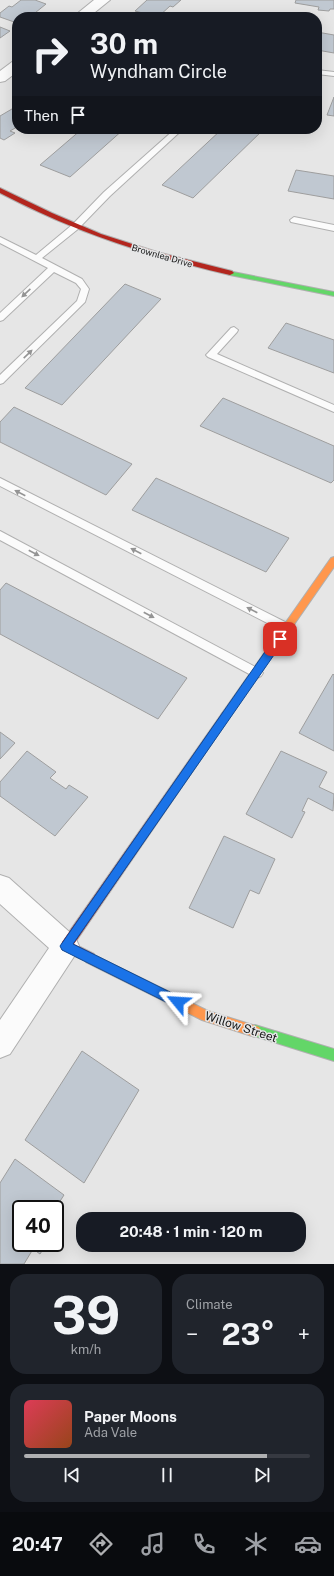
<!DOCTYPE html>
<html lang="en">
<head>
<meta charset="utf-8">
<style>
  :root { --surface:#171b24; --page:#20242c; --text:#f1f3f6; --muted:#9ea1a6; --line:#363941; --accent:#afb0b2 }
  body { margin:0; font-family:"Public Sans",sans-serif; background:var(--page); color:var(--text); height:100vh; display:flex; flex-direction:column; font-size:15px; white-space:nowrap }
  * { box-sizing:border-box; margin:0 }
  p { font-size:13px; color:var(--muted) }
  .icon { flex:none; width:22px; height:22px; fill:none; stroke:currentColor; stroke-width:2; stroke-linecap:round; stroke-linejoin:round }
  .map { position:relative; height:1264px; overflow:hidden }
  .sheet { display:flex; flex-direction:column; gap:10px; padding:10px; background:#0d0f14; flex:1 }
  .sheet>* { flex:none }
  .hud { position:absolute; left:12px; top:12px; width:310px; height:122px; border-radius:16px; box-shadow:0 4px 16px #0002; background:#171b24; color:var(--text); overflow:hidden }
  .speed { position:absolute; left:12px; top:1200px; display:flex; gap:8px; font-size:20px; font-weight:700; text-align:center }
  .speed>* { display:grid; place-content:center; width:52px; height:52px; border-radius:50%; background:var(--surface); box-shadow:0 4px 16px #0002; line-height:1 }
  .speed .limit { border:2px solid #111; border-radius:6px; background:#fff; color:#111 }
  .pin { position:absolute; display:grid; place-items:center; width:34px; height:34px; color:#fff; margin:-17px; border-radius:8px; box-shadow:0 2px 6px #0006 }
  .me { position:absolute; width:44px; margin:-22px; rotate:297deg; stroke-linejoin:round; filter:drop-shadow(0 0 3px #0008) }
  .turn { display:flex; align-items:center; gap:14px; height:84px; padding:0 12px; font-size:18px }
  .turn .icon { width:52px; height:52px; stroke-width:2.5 }
  .turn b { display:block; font-size:28px; line-height:34px }
  .then { display:flex; align-items:center; height:38px; padding:0 12px; background:#0003; gap:8px; font-size:15px }
  .big { font-size:30px; font-weight:700; line-height:1.1 }
  .sheet .tile { flex:1; display:flex; flex-direction:column; justify-content:center; gap:6px; min-width:0; padding:0 14px; border-radius:16px; background:var(--page) }
  .sheet .dial { align-items:center; gap:0 }
  .dial b { font-size:52px; line-height:1 }
  .song { display:flex; align-items:center; gap:12px }
  .cover { width:48px; height:48px; border-radius:6px; background:linear-gradient(135deg,hsl(350 70% 55%),hsl(20 70% 35%)) }
  .played { height:4px; border-radius:2px; background:linear-gradient(90deg,var(--accent) 85%,var(--line) 85%) }
  .keys { display:flex; justify-content:space-around; direction:ltr }
  .heat { display:flex; justify-content:space-between; align-items:center; font-size:22px; direction:ltr }
  .sheet .tiles { flex:1; display:grid; gap:10px; grid-template-columns:1fr 1fr }
  .tile:last-child { grid-column:span 2 }
  .trip { position:absolute; left:76px; top:1212px; width:230px; height:40px; border-radius:16px; background:var(--surface); box-shadow:0 4px 16px #0002; font-weight:700; line-height:40px; text-align:center }
  .tab-bar { display:flex; height:64px; justify-content:space-around; align-items:center; background:#090b0e; color:var(--muted) }
  .tab-bar .icon { width:28px; height:28px }
  .tab-bar .on { color:var(--accent) }
  .tab-bar b { font-size:18px; color:var(--text) }
  .map>svg:first-child { display:block }
</style>
</head>
<body>
<div class="map">
<svg width="334" height="1264" viewBox="0 0 334 1264">
  <rect width="100%" height="100%" fill="#e6e6e6"/>
  <!-- building -->
  <path fill="#c0c8d1" stroke="#9e9e9e" d="M21,0h14l11,4 -16,13h-13v6l-17,-6v-4l9,-7 3,1z
    M147,0h34l-8,7 -3,-1 -12,11 -23,-6z
    M296,0h38v9h-4l-1,2 -11,-1 1,-3 -24,-4z
    M0,27l10,4 -10,7z
    M317,32l17,3v18l-17,-3z
    M334,97v19l-7,-1z
    M17,106v21l-7,4 5,2 -11,7 -4,-2v-22z
    M82,129h42l-54,48 -30,-12z
    M222,129h42l-71,69 -31,-13z
    M296,170l38,6v23l-46,-8z
    M125,284l36,15 -99,106 -37,-17z
    M286,323l48,17v33l-66,-25z
    M223,398l111,48v34l-3,3 -131,-57z
    M14,407l118,57 -26,31 -106,-53v-20z
    M156,478l133,60 -23,34 -134,-62z
    M6,583l181,95 -29,41 -158,-85v-44z
    M333,674l1,1v76l-35,-18z
    M0,732l15,11 -15,16z
    M27,751l29,21 -6,6 16,11 3,-4 19,12 -33,39 -55,-40v-14z
    M281,751l46,21 -8,15 15,7 -1,17 -25,-13 -6,13 3,1 -13,26 -46,-24z
    M224,836l51,23 -16,35 -9,-4 -17,38 -44,-20z
    M82,1051l57,39 -55,93 -59,-43z
    M15,1159l49,36 -9,14h-34v34h26l-7,11 -7,-5 -9,15h-24v-81z"/>
  <g fill="none" stroke-linecap="round" stroke-linejoin="round">
    <!-- lane casing -->
    <g stroke="#b0b0b0" stroke-width="2">
      <path id="lane" d="M317,70l17,2v4l-17,-2z
        M175,129h8l-73,67 -32,33 -36,29 40,21 7,10 -4,13 -82,81 -3,1v-9l77,-74 4,-12 -5,-6 -22,-11 -51,48 -3,1v-8l48,-45 -48,-25v-6l36,18 36,-30 32,-33z
        M294,217l40,8v6l-43,-9 -1,-2z
        M234,327l4,3 -1,2 -20,22 117,51v7l-126,-55 -2,-2 2,-2 23,-25z
        M0,478l291,147 1,3 -1,3 -4,2 -4,-2 -283,-145z
        M0,531l261,139 2,3 -2,3 -4,2 -4,-2 -253,-136z"/>
    </g>
    <!-- street casing -->
    <g stroke="#b0b0b0" stroke-width="2">
      <path id="street" d="M94,0h16l-21,17h-16z
        M17,61v11l-12,9 -5,1v-11l12,-9z
        M0,875l9,3 66,59 4,9 -4,9 -65,99 -10,4v-38l49,-72 -49,-44z"/>
    </g>
    <!-- fast casing -->
    <g stroke="#b0b0b0" stroke-width="2">
      <path id="fast" d="M228,271l106,21v4l-104,-21 -4,-2z
        M255,1025l79,24v12l-83,-26 -2,-4 2,-4z"/>
    </g>
    <!-- slow casing -->
    <g stroke="#b0b0b0" stroke-width="2">
      <path id="slow" d="M334,557v10l-105,151 -3,1 -3,-1 -2,-3 2,-3 108,-154z
        M90,953l118,58 51,16 2,4 -2,4 -4,2 -53,-17 -116,-58 -1,-4 1,-4z"/>
    </g>
    <!-- jam casing -->
    <g stroke="#b0b0b0" stroke-width="2">
      <path id="jam" d="M0,188l52,25 49,21 56,18 75,19 2,2 -4,2c-81,-19 -156,-43 -230,-82z
        M226,711l3,1 2,3 -2,3 -155,226 20,10 1,4 -1,4 -4,1 -28,-13 -1,-4 1,-4 161,-230z"/>
    </g>
    <!-- lane -->
    <use href="#lane" fill="#fbfbfb" fill-rule="evenodd"/>
    <!-- street -->
    <use href="#street" fill="#fbfbfb" fill-rule="evenodd"/>
    <!-- fast -->
    <use href="#fast" fill="#63d668" fill-rule="evenodd"/>
    <!-- slow -->
    <use href="#slow" fill="#ff974d" fill-rule="evenodd"/>
    <!-- jam -->
    <use href="#jam" fill="#b3261e" fill-rule="evenodd"/>
  </g>
  <!-- one-way arrows -->
  <defs><path id="oneway-solid" d="M-6-.8H1V-3.2L6.5 0L1 3.2V.8H-6Z"/></defs>
  <g fill="#949494">
    <use href="#oneway-solid" transform="translate(26 293) rotate(137)"/>
    <use href="#oneway-solid" transform="translate(28 354) rotate(-44)"/>
    <use href="#oneway-solid" transform="translate(20 493) rotate(-153)"/>
    <use href="#oneway-solid" transform="translate(136 551) rotate(-153)"/>
    <use href="#oneway-solid" transform="translate(34 553) rotate(28)"/>
    <use href="#oneway-solid" transform="translate(252 610) rotate(-153)"/>
    <use href="#oneway-solid" transform="translate(149 615) rotate(28)"/>
  </g>
  <!-- route -->
  <path fill="#1a73e8" stroke="#114b97" d="M280,635l3,1 1,3 -1,3 -210,302 109,54 1,4 -1,4 -4,2 -116,-58 -2,-4 216,-310z"/>
  <g text-anchor="middle" stroke-width="3" stroke-linejoin="round" paint-order="stroke">
    <!-- far-street labels -->
    <g font-size="9" fill="#171717" stroke="#e5e6e7">
      <text transform="translate(162 256) rotate(16)" y="3">Brownlea Drive</text>
    </g>
    <!-- near-street labels -->
    <g font-size="12" fill="#171717" stroke="#e5e6e7">
      <text transform="translate(241 1027) rotate(18)" y="4">Willow Street</text>
    </g>
  </g>
</svg>
<div class="speed"><div class="limit">40</div></div>
<div class="pin" style="left:280px;top:639px;background:#d93025"><svg class="icon" aria-label="arrive" viewBox="0 0 24 24"><path d="M6 21V4h12l-3 4 3 4H6"/></svg></div>
<svg class="me" style="left:178px;top:1002px" viewBox="-20 -20 40 40"><path d="M0-17L14 15 0 8-14 15z" fill="#1a73e8" stroke="#fff" stroke-width="4"/></svg>
<div class="trip">20:48 · 1 min · 120 m</div>
<div class="hud">
<div class="turn"><svg class="icon" aria-label="right" viewBox="0 0 24 24"><path d="M7 20v-9h11M14 6l5 5-5 5"/></svg><div><b>30 m</b>Wyndham Circle</div></div>
<div class="then">Then<svg class="icon" aria-label="arrive" viewBox="0 0 24 24"><path d="M6 21V4h12l-3 4 3 4H6"/></svg></div>
</div>
</div>
<section class="sheet">
<div class="tiles">
<div class="tile dial"><b>39</b><p>km/h</p></div>
<div class="tile"><p>Climate</p>
<div class="heat"><a>−</a><b class="big">23°</b><a>+</a></div>
</div>
<div class="tile">
<div class="song"><i class="cover"></i><div><b>Paper Moons</b><p>Ada Vale</p></div></div>
<div class="played"></div>
<div class="keys"><svg class="icon" aria-label="previous" viewBox="0 0 24 24"><path d="M18 5L8 12l10 7zM5 5v14"/></svg><svg class="icon" aria-label="pause" viewBox="0 0 24 24"><path d="M8 5v14M16 5v14"/></svg><svg class="icon" aria-label="next" viewBox="0 0 24 24"><path d="M6 5l10 7-10 7zM19 5v14"/></svg></div>
</div>
</div>
</section>
<nav class="tab-bar">
<b>20:47</b>
<svg class="icon on" aria-label="directions" viewBox="0 0 24 24"><path d="M12 3l9 9-9 9-9-9zM9 14v-3h6M13 9l2 2-2 2"/></svg>
<svg class="icon" aria-label="music" viewBox="0 0 24 24"><path d="M9 18V5l10-2v13"/><circle cx="6" cy="18" r="3"/><circle cx="16" cy="16" r="3"/></svg>
<svg class="icon" aria-label="phone" viewBox="0 0 24 24"><path d="M5 4h4l2 5-3 2q2 4 5 5l2-3 5 2v4C11 20 4 13 5 4z"/></svg>
<svg class="icon" aria-label="climate" viewBox="0 0 24 24"><path d="M12 3v18M4 7l16 10M4 17L20 7"/></svg>
<svg class="icon" aria-label="car" viewBox="0 0 24 24"><path d="M5 17H2v-5l4-1 3-4h7l3 4 3 1v5h-3M9 17h6M6 11h13"/><circle cx="7" cy="17" r="2"/><circle cx="17" cy="17" r="2"/></svg>
</nav>
</body>
</html>
